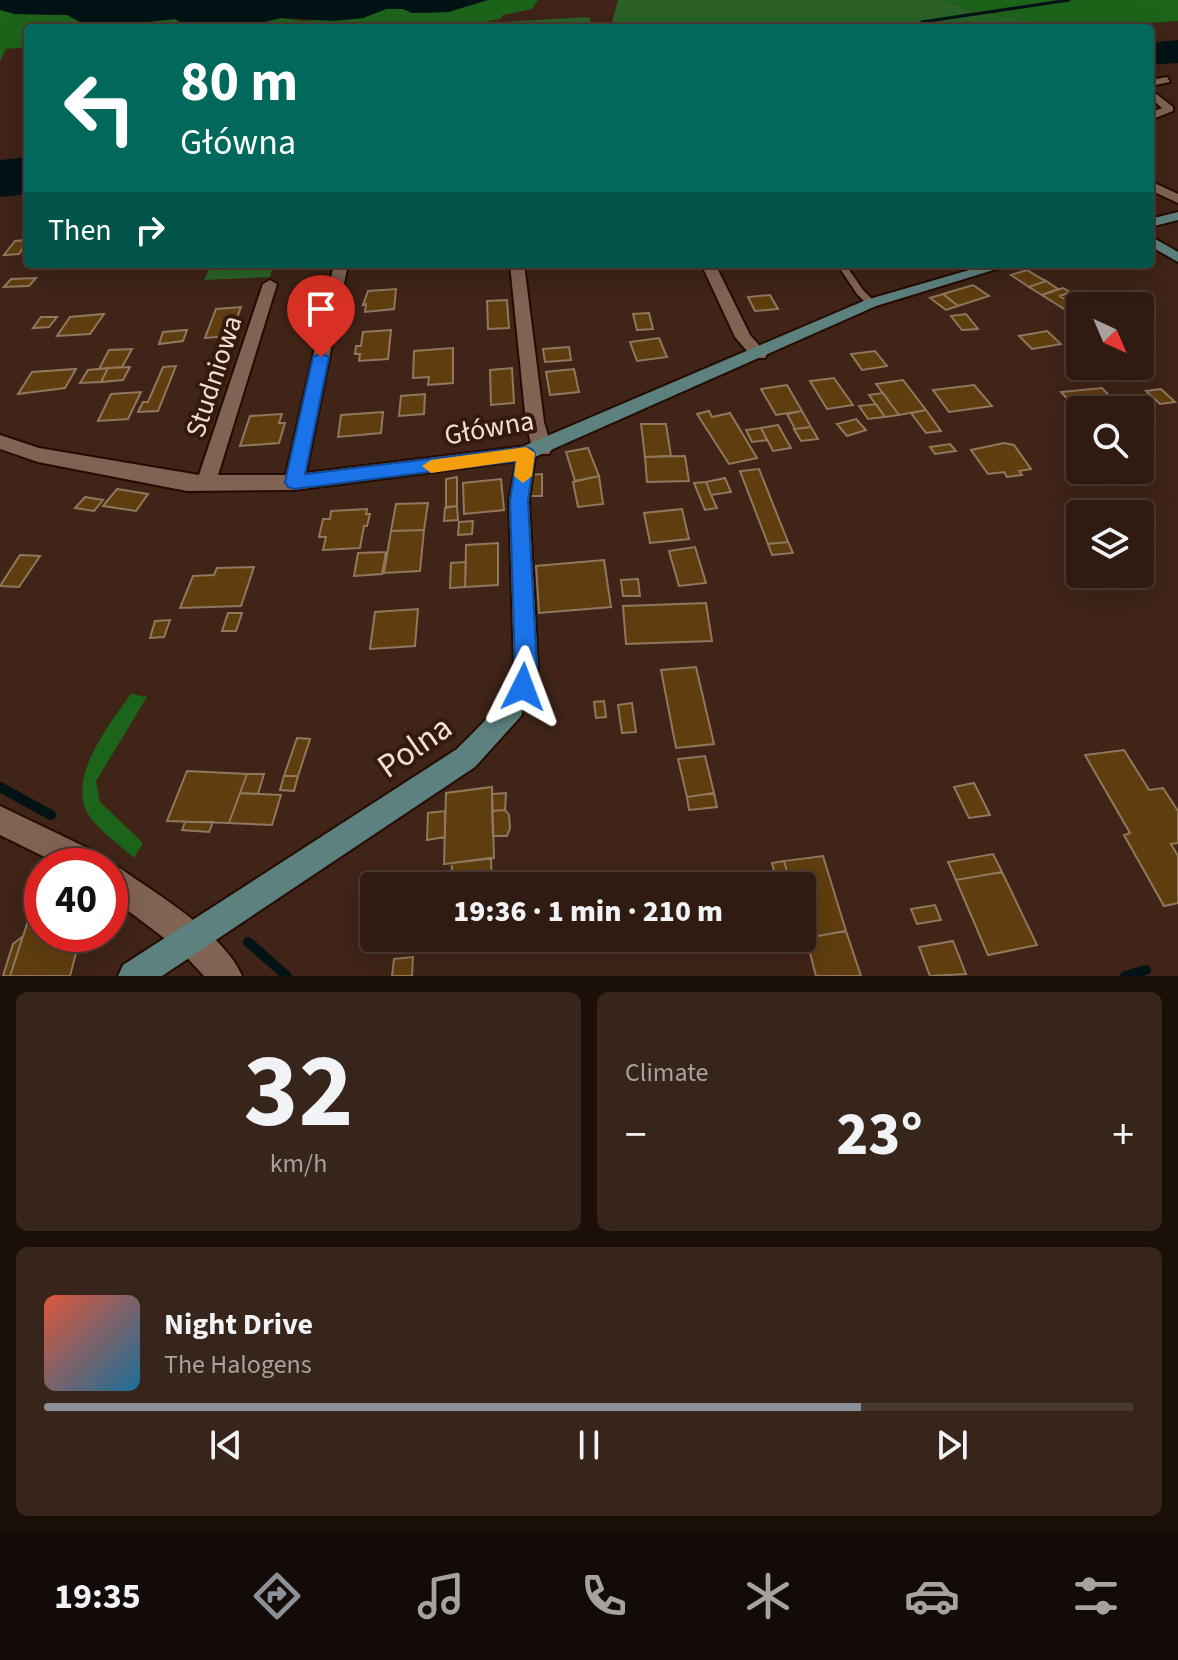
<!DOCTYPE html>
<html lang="en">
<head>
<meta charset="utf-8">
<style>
  :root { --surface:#2f1b11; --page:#37241a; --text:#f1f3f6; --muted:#a7a19f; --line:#4a3931; --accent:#8c9099 }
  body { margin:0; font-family:"Source Sans 3",sans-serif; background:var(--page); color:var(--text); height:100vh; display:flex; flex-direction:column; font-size:30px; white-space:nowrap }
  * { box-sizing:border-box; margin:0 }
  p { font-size:26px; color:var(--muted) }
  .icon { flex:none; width:44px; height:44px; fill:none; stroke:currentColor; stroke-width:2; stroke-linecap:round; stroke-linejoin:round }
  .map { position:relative; height:976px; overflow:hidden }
  .panel { display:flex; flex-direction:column; gap:16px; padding:16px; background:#1a0f09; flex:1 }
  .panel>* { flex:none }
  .banner { position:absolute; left:24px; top:24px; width:1130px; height:244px; border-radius:8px; box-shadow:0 8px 32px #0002,0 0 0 2px var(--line); background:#00695c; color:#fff; overflow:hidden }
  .needle { width:52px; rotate:136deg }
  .tools { position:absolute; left:1066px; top:292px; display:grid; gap:16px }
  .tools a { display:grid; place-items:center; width:88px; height:88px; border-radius:8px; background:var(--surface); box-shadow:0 8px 32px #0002,0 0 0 2px var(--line); font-size:40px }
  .speed { position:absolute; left:24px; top:848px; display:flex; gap:16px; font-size:40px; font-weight:700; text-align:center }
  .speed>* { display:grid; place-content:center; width:104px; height:104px; border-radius:50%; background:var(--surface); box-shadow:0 8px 32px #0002,0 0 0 2px var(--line); line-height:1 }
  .speed .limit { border:12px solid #d22; background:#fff; color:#111 }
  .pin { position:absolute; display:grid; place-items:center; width:68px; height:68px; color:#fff; margin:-82px -34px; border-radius:50% 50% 50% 0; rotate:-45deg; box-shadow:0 0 8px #0007 }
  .pin .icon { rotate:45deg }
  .me { position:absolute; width:88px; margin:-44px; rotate:3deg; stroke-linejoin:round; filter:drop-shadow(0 0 6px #0008) }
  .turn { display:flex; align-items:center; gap:28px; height:168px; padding:0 24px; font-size:36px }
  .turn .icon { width:104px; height:104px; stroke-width:2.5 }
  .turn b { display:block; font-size:56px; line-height:68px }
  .then { display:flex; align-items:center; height:76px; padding:0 24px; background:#0003; gap:16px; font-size:30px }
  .big { font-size:60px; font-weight:800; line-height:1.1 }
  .panel .widget { flex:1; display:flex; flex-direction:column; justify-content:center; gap:12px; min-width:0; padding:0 28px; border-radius:12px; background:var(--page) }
  .panel .dial { align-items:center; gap:0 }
  .dial b { font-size:104px; line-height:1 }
  .song { display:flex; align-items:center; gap:24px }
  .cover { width:96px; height:96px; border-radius:12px; background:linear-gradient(135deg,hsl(10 70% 55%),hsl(200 70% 35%)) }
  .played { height:8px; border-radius:4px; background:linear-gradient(90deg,var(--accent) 75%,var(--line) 75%) }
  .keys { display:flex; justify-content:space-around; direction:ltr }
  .heat { display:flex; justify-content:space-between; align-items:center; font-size:44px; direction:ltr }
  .panel .tiles { flex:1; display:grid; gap:16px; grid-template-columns:1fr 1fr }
  .widget:last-child { grid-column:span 2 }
  .trip { position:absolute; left:360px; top:872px; width:456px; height:80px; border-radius:8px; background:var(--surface); box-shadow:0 8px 32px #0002,0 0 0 2px var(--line); font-weight:800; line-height:80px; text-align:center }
  .tabs { display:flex; height:128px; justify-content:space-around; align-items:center; background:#130b07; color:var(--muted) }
  .tabs .icon { width:56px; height:56px }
  .tabs .selected { color:var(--accent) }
  .tabs b { font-size:36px; color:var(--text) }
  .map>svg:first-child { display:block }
</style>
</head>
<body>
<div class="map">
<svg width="1178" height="976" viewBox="0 0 1178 976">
  <rect width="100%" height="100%" fill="#3f2417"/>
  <!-- green -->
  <path fill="#2a6227" d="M618,0h326l26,10 105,18h-462l-1,-6z
    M589,17l5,11h-89l-1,-6z
    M212,264h61l-3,13 -66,3z"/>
  <!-- forest -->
  <path fill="#1d641b" d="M488,0h50l-6,9 -29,6 -3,4 -51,9h-231l26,-1 37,-9 21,3 61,-3 23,-9h17l10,4 35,-1z
    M944,0h234v21l-103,7 -105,-18z
    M0,10l15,4 52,1 17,9 36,1 55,-6 10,6 21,3h-178v19l-22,2 -6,12z
    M131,694l16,3 -51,84 4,21 43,41 -9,15c-14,-13 -36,-28 -46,-44 -22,-36 23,-92 43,-120z"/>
  <!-- water -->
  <path fill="#021316" d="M0,0h488l-40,12 -36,1 -9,-4h-17l-23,9 -29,3 -53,-3 -37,9 -26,1 -33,-3 -10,-6 -55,6 -36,-1 -17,-9 -52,-1 -15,-4z
    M1178,40v23l-28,2v-22z
    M28,157v37l-28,3v-37z"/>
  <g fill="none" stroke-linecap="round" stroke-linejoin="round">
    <!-- stream-far1 -->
    <path stroke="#021316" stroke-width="3" d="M922,22l147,-22"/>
    <!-- stream -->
    <path stroke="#021316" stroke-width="10" d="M0,787l51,28
      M248,942l39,34
      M1125,976l21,-6"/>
  </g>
  <!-- building -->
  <path fill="#5f3d0e" stroke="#8f785e" stroke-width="2" d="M28,240l-9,14 -15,1 11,-14z
    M1027,270l15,9 4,2 -17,6 -18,-12z
    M36,278l-7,8 -25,1 7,-8z
    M1046,281l12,8 -16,6 -13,-8z
    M973,285l16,11 -31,10 -15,-12z
    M1063,288l7,4 -10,4 6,4 7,-2 14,8h-7v5l-8,3 -30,-19z
    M396,289l-2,20 -29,3 1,-8 -3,1 5,-14z
    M1131,293l23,18 -14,2v-7h-18l-9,-10z
    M943,294l15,12 -12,4 -16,-12z
    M770,295l8,14 -23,2 -7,-14z
    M507,300l2,28 -21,1 -1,-28z
    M241,307l-11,29 -25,2 11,-29z
    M649,313l4,16 -16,1 -4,-16z
    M104,314l-14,20 -33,2 13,-19z
    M966,314l12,15 -16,1 -11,-14z
    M41,317h16l-8,10 -16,1z
    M187,330l-4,11 -24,3 4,-12z
    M391,330l-3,29 -29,2 1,-7h-5l1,-8h5l2,-14z
    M1047,331l14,13 -29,5 -13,-13z
    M659,338l8,19 -30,4 -7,-19z
    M569,347l2,13 -26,2 -2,-13z
    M453,348v35l-25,2 1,-8 -16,1 1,-27z
    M132,349l-10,18 -23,2 10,-19z
    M875,351l12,15 -25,4 -11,-16z
    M176,366l-18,45 -20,1 5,-10h5l15,-35z
    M130,367l-7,13 -22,2 7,-14z
    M108,368l-7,14 -21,1 8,-13z
    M512,368l2,35 -23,2 -1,-35z
    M76,369l-11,19 -47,6 14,-22z
    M574,369l5,23 -29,3 -4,-23z
    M834,378l19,27 -26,4 -17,-28z
    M903,380l23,30 -27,5 -23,-31z
    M787,385l15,26 -26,4 -15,-26z
    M974,385l18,21 -43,6 -16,-22z
    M1102,388l15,16 -41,4 -15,-16z
    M1161,389l14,13 -15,2 -14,-13z
    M141,392l-13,27 -30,2 13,-27z
    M883,393l16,22 -14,2 -16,-22z
    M425,394l-1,20 -25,2 2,-20z
    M876,404l9,13 -17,2 -9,-13z
    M926,410l15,21 -15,2 -15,-20z
    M709,411l3,6 18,-4 27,45 -28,6 -32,-50z
    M802,411l9,16 -16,2 -8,-15z
    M383,412l-2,21 -43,4 3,-22z
    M282,414l-3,9h6l-6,20 -39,3 10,-30z
    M856,419l10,11 -19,6 -10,-12z
    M641,424h25l5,32 -26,1z
    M778,425l13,23 -18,3 -12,-23z
    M811,427l7,12 -17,2 -7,-12z
    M761,428l6,12 -15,2 -6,-12z
    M1004,443l10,2 17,24 -12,2 3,4 -15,2 -3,-5 -16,2 -17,-24z
    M950,444l6,7 -21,3 -5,-7z
    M588,448l11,28 -24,5 -9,-29z
    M685,456l4,25 -42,1 -2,-25z
    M759,469l29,73 -20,2 -28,-73z
    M542,474v22h-14l2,-21z
    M599,476l4,28 -25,3 -5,-25z
    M457,477v29l-11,1v-28z
    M725,478l6,14 -20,3 -5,-13z
    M501,479l3,31 -40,4 -1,-31z
    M706,482l5,13 6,13 -12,2 -11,-27z
    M117,489l31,5 -12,17 -33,-5z
    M85,497l18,3 -9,11 -19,-3z
    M428,503l-4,27 -33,1 5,-27z
    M457,506l1,14 -14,1 1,-13z
    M367,509l-1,5h4l-3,12h-3l-4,22 -37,2 3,-13h-7l4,-18h7l1,-8z
    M682,509l7,30 -39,4 -6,-30z
    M473,521l-1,13 -14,1 1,-13z
    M424,530l-4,41 -36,2 7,-42z
    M788,542l5,11 -21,2 -4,-11z
    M498,543v42l-33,2 1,-42z
    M695,547l11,36 -27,3 -10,-35z
    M386,552l-4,22 -28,2 4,-23z
    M20,555l20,1 -21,31 -19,-1z
    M604,560l7,47 -72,6 -3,-47z
    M466,562l-1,25 -15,1 1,-25z
    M254,567l-13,39 -61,2 13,-32 21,-1 3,-7z
    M638,579l2,17h-17l-2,-16z
    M706,603l6,38 -86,3 -3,-38z
    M418,609l-3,37 -45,3 5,-37z
    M228,613h14l-6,18h-14z
    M170,620l-6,17 -14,1 5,-17z
    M696,667l18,77 -38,4 -15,-78z
    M604,701l2,16 -10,1 -2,-16z
    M632,703l4,29 -14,1 -4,-28z
    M297,738l13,1 -12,37h-14z
    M1124,750l25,40 14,-2 15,23v32l-7,1 7,12v47l-14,3 -40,-71 6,-2 -45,-78z
    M705,756l9,37 -27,4 -9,-38z
    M187,771l60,3 -18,49 -62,-2z
    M247,774h17l-6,20 -18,-1z
    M284,776h14l-4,15 -14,-1z
    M974,783l16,32 -21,3 -15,-31z
    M492,787l2,71 -50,6 2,-71z
    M240,793l41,2 -9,30 -43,-2z
    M506,793l-1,17 -13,1v-17z
    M714,793l3,14 -28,3 -2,-13z
    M505,810l4,5 1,13 -3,8h-14l-1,-25z
    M445,811v26l-18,3 1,-27z
    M185,822h28l-4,10 -27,-2z
    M993,854l9,18 -46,8 -8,-18z
    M823,856l23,75 -40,7 -4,-14v-38h-11l-7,-25z
    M491,858l1,28h-41l1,-23z
    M784,861l7,25h-13l-6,-23z
    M1002,872l35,73 -49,10 -32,-75z
    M935,905l6,15 -24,4 -6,-15z
    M42,918v16h39l-11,42h-60l18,-55z
    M846,931l15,45h-45l-10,-38z
    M23,936l-13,40h-7l10,-32z
    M953,941l13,33 -36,2 -11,-29z
    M413,957l-1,19h-20l2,-17z"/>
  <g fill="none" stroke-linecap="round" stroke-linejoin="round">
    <!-- lane casing -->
    <g stroke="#240c02" stroke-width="4">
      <path id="lane" d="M837,264h8l18,26 11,11v4h-6l-11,-11z"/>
    </g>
    <!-- street casing -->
    <g stroke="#240c02" stroke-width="4">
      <path id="street" d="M1167,77l3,5 -20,4v-6z
        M1150,89l23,18v4l-23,9v-7l12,-5 -12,-11z
        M1150,181l28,13v9l-28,-13z
        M334,264h14l-42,209 220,-27 6,2 -6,-26 -16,-158h14l20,158 8,27 -3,5h-14l-9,6 -232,30 -107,1 -149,-29 -38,-13v-14l39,13 160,27 64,-191 7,-4 7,4 -59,191h68z
        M711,266l7,4 32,65 17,19 -2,4h-12l-18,-21 -31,-67z
        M0,806l104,50 4,8 12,4c37,27 104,65 122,108h-38l-24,-26 -70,-53v-31h-47l-63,-31z"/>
    </g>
    <!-- secondary casing -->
    <g stroke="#240c02" stroke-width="4">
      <path id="secondary" d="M1178,212v8l-28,7v-8z
        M1150,236l28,16v10l-28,-16z
        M990,264h23l-137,42 -341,151 -6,44 9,166 -17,49 -46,51 -313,209h-44l5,-11 334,-216c25,-25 49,-46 57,-82l-5,-166 10,-53 347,-148z"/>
    </g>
    <!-- lane -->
    <use href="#lane" fill="#816353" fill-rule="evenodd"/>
    <!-- street -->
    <use href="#street" fill="#816353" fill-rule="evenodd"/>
    <!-- secondary -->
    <use href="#secondary" fill="#5d817f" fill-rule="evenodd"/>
  </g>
  <!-- route -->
  <path fill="#1a73e8" stroke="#114b97" stroke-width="2" d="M321,353l8,4 -24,117 221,-27 6,2 3,4 -7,48 9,166 -6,27 -8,4 -8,-4 -3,-7 3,-20 -5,-166 6,-40 -222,28 -6,-2 -3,-5 28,-125z"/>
  <!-- slow -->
  <path fill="#f59e0b" d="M526,447l9,6 -3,23 -9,7 -9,-7 2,-15 -85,12 -9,-7 9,-6z"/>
  <g text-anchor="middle" stroke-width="8" stroke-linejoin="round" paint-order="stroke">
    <!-- street labels -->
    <g font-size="28" fill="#f1dfd6" stroke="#341a0d">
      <text transform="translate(213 376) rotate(-72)" y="10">Studniowa</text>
      <text transform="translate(489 427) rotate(-10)" y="10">Główna</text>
    </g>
    <!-- near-street labels -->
    <g font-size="34" fill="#f1dfd6" stroke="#341a0d">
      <text transform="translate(414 746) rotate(-35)" y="12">Polna</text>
    </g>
  </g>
</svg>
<div class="tools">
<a><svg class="needle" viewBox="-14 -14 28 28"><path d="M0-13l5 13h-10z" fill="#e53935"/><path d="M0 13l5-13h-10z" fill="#a7a19f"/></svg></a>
<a><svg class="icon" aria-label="search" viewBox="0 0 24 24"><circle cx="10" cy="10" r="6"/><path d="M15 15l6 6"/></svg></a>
<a><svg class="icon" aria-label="layers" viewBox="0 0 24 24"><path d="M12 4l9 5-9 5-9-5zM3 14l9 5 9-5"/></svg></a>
</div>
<div class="speed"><div class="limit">40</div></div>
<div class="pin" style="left:321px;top:357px;background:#d93025"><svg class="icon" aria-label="arrive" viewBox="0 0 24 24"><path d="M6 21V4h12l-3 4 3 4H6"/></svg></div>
<svg class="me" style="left:523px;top:687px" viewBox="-20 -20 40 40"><path d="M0-17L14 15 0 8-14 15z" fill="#1a73e8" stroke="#fff" stroke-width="4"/></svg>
<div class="trip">19:36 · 1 min · 210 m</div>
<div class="banner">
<div class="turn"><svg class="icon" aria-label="left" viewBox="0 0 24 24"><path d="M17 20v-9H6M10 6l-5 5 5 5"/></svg><div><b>80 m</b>Główna</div></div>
<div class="then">Then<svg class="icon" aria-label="right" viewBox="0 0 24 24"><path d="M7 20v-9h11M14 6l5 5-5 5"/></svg></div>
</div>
</div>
<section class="panel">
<div class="tiles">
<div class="widget dial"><b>32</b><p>km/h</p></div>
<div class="widget"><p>Climate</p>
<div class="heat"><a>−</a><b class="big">23°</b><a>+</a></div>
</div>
<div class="widget">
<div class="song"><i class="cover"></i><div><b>Night Drive</b><p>The Halogens</p></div></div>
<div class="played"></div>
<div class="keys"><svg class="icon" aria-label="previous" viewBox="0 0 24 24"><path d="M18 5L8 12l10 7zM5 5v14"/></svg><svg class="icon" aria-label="pause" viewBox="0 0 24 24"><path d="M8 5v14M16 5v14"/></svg><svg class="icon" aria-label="next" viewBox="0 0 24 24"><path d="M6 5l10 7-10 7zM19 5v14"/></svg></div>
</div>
</div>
</section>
<nav class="tabs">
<b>19:35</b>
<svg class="icon selected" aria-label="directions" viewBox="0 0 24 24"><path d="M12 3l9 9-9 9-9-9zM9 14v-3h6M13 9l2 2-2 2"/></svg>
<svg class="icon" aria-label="music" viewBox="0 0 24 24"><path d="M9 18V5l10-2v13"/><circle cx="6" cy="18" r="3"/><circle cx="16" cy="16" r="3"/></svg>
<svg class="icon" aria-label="phone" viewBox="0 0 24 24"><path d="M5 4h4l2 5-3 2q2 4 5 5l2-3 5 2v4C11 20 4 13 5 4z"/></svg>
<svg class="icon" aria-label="climate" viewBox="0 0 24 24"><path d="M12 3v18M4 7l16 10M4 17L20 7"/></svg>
<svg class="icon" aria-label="car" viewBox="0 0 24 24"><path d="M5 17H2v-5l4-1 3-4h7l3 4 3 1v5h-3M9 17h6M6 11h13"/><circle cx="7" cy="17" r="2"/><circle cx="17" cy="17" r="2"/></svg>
<svg class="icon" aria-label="filters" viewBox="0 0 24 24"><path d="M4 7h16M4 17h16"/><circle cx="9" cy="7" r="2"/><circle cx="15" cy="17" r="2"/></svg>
</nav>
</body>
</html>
